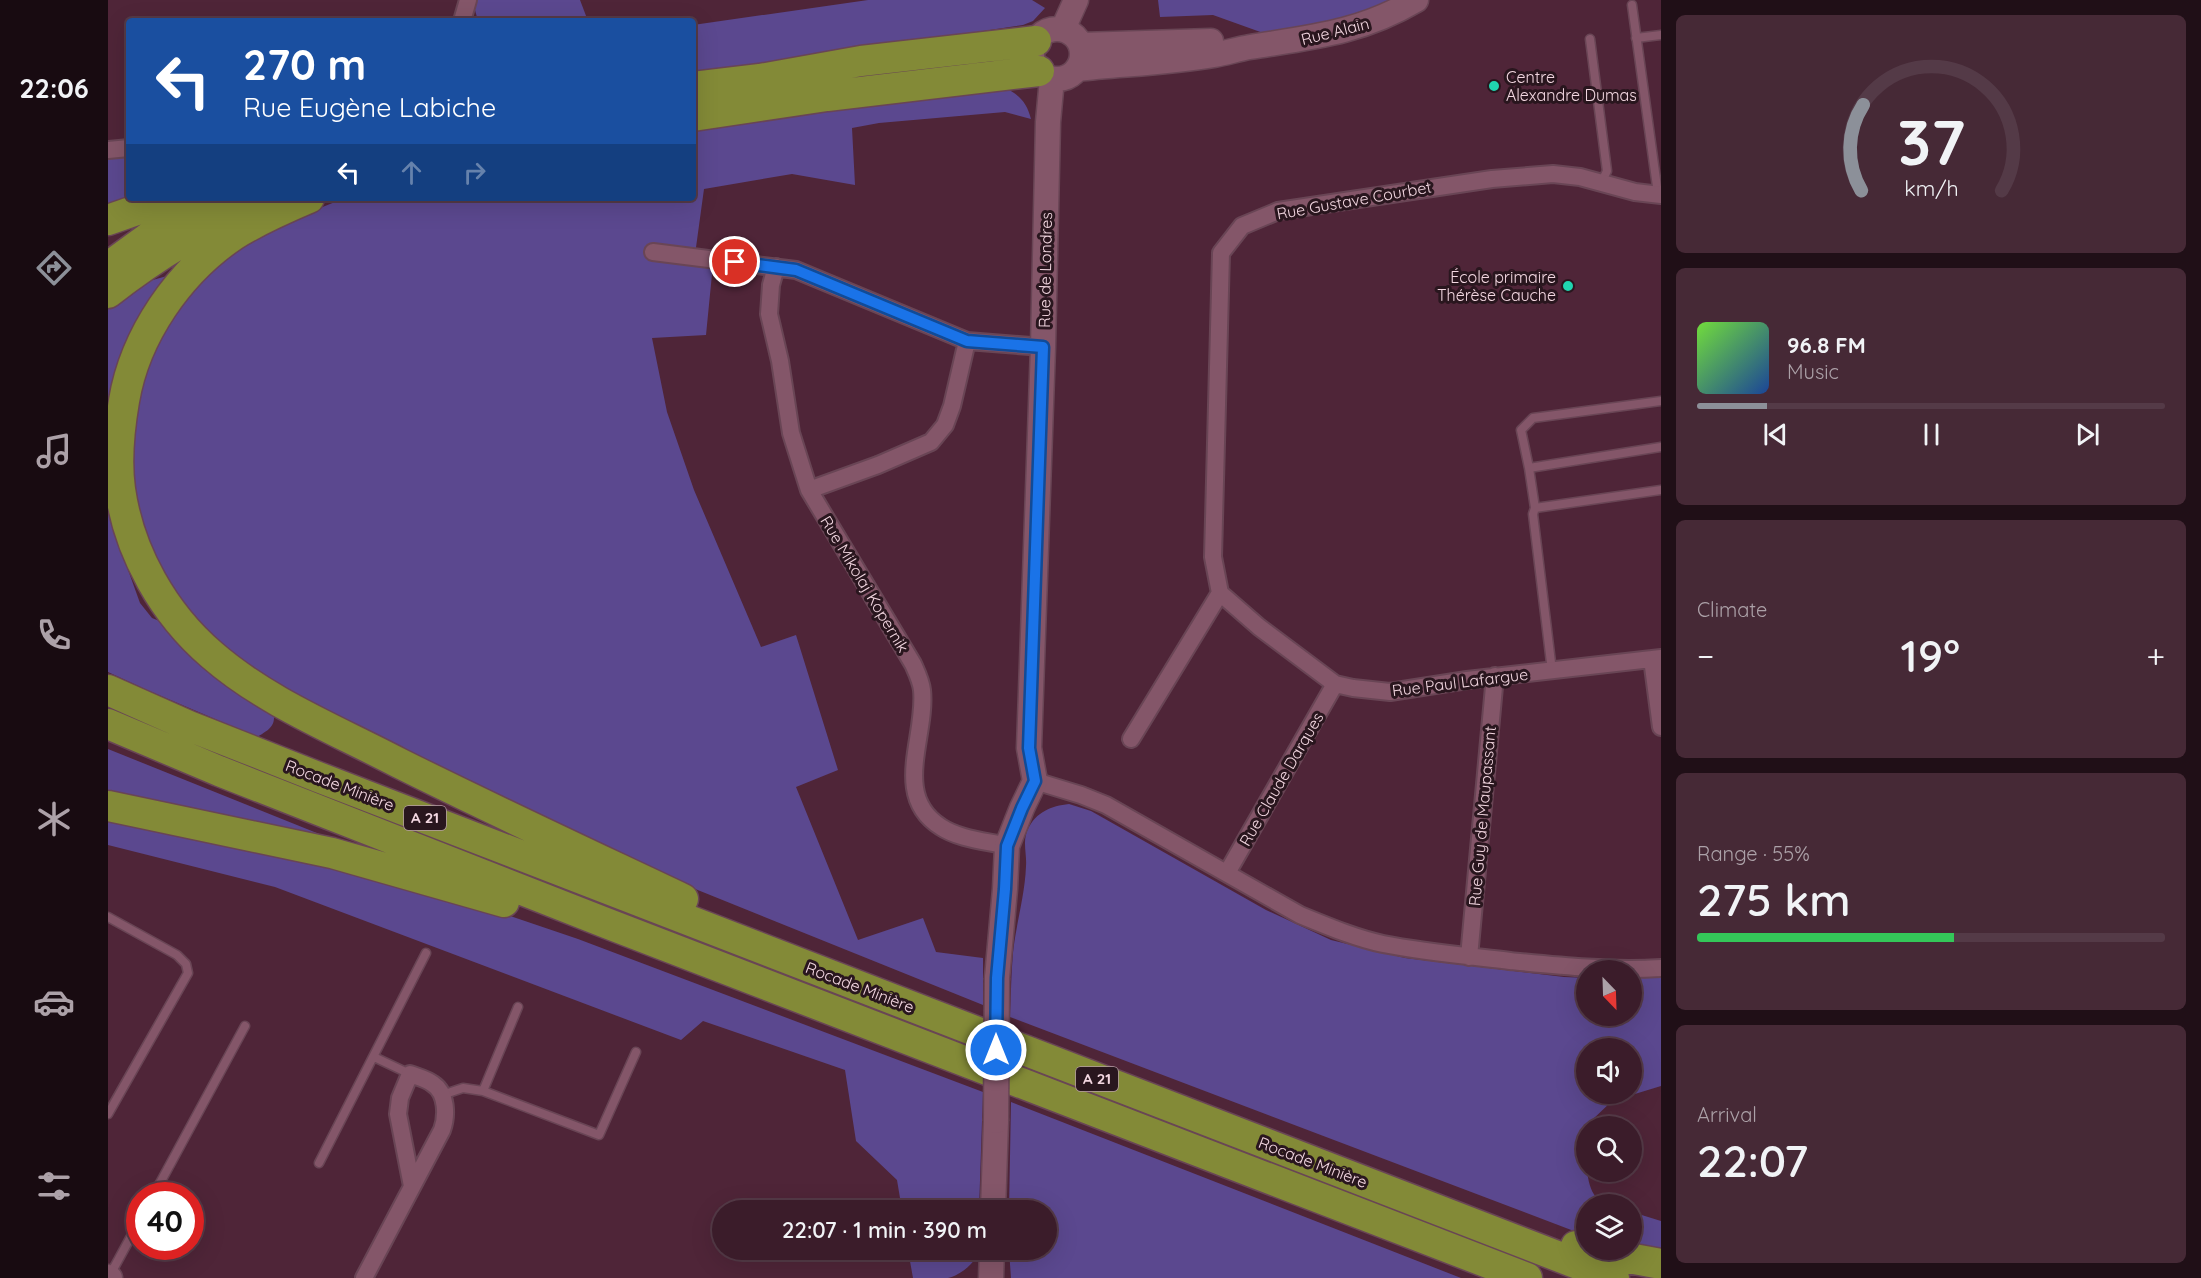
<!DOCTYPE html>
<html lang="en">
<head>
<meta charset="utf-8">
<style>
  :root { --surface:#3b1c2a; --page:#462936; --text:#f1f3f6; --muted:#aca1a8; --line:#543a47; --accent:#8c9099 }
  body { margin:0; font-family:Quicksand,sans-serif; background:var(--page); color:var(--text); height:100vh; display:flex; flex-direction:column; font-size:22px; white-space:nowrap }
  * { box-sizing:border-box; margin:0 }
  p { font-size:20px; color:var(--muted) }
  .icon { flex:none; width:33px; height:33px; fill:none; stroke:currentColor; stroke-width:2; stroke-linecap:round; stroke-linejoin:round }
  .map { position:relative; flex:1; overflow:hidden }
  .sheet { display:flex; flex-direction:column; gap:15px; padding:15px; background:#200f17; width:540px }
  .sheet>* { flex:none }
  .hud { position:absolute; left:18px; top:18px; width:570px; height:183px; border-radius:6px; box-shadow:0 6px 24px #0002,0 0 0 2px var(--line); background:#1a4fa0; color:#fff; overflow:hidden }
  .needle { width:39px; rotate:157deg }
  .fabs { position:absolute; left:1468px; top:960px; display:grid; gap:12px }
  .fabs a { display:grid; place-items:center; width:66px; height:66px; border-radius:50%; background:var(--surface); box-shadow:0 6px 24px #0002,0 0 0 2px var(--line); font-size:30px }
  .speed { position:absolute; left:18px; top:1182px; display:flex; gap:12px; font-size:30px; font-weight:700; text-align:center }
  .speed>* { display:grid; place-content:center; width:78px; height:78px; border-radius:50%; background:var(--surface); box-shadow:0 6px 24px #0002,0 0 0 2px var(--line); line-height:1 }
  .speed .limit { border:9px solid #d22; background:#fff; color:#111 }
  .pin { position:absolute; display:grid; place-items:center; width:51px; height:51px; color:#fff; margin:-26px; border:3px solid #fff; border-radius:50%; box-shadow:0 2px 6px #0007 }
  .me { position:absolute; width:66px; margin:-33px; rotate:0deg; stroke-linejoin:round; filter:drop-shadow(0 0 4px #0008) }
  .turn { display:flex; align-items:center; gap:21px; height:126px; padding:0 18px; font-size:27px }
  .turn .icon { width:78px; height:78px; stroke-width:2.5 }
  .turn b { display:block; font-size:42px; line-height:51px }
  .lanes { display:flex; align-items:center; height:57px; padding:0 18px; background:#0003; justify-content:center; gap:30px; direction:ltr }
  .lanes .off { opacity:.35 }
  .big { font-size:45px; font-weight:600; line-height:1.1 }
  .sheet .card { flex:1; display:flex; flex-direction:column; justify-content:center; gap:9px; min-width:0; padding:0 21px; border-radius:9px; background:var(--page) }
  .sheet .dial { align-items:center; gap:0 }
  .dial svg { height:156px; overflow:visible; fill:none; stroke:var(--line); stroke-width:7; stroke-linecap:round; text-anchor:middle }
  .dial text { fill:var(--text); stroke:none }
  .song { display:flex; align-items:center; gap:18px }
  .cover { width:72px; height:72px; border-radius:9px; background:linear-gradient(135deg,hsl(100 70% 55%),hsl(220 70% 35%)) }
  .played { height:6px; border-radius:3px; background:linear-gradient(90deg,var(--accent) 15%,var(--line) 15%) }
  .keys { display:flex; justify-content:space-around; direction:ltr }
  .heat { display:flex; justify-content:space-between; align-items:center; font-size:33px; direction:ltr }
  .charge { height:9px; border-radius:4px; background:linear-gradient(90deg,#34c759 55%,var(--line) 0) }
  .trip { position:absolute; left:604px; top:1200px; width:345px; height:60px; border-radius:30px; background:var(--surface); box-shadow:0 6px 24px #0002,0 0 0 2px var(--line); font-weight:600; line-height:60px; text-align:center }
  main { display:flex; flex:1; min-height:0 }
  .dock { display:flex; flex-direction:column; width:108px; justify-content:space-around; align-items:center; background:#180b11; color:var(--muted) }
  .dock .icon { width:42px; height:42px }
  .dock .active { color:var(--accent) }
  .dock b { font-size:27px; color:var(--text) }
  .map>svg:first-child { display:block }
</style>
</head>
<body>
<main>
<nav class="dock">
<b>22:06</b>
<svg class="icon active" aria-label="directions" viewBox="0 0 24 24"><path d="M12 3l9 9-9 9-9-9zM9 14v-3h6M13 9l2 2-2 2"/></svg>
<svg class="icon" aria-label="music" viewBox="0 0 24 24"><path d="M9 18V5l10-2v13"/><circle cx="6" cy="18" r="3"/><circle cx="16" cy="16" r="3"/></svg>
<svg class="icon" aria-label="phone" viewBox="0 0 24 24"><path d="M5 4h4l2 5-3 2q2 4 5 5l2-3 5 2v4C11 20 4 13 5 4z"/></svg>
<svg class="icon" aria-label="climate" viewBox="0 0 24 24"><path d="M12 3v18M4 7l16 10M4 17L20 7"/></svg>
<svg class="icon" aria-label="car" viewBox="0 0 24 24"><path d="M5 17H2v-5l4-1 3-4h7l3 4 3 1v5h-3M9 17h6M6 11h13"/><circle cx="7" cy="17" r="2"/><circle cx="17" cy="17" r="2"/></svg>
<svg class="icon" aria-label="filters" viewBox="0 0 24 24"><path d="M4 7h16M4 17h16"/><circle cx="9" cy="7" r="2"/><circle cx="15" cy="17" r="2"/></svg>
</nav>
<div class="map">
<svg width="1553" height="1278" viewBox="0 0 1553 1278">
  <rect width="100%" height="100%" fill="#4f2538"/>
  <!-- green -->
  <path fill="#5b488f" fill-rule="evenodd" d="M367,0h105l8,21h-110l-3,-11z
    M760,0h164l13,8 -12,13 -10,4 -330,50v-50z
    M1050,0h237l-51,20 -78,14 -53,-19 -53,2z
    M897,88c15,7 22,15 26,31l-26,-7 -126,11 -27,5 3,57 -63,-11 -88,15 -10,73 19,2 -7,71 -54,3 15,74 27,78 67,157 35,-12 42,135 -42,17 62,153 65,-22 13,34 47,6v47l-320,-129 -377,-178 -95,-75 -45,-83 -13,-43 -4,-44 5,-51 33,-83 54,-58 32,-22 62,-29 30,-12h348v-70z
    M21,156v42l-21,13v-52z
    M59,276l-21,46 -28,212 9,33 13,36 12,15 20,8 102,80c1,19 0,21 -17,31l-110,-47 -39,-18v-371l30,-22 11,2z
    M0,749l276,111 -276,-60z
    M961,804l22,7 175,99 65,30 74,18 159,19 23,1v38h45v-38l29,-1v109l-49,15 -21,20v5h-4c0,23 -6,70 19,78h-19v32l-577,-219c1,-21 1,-43 3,-64 3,-29 12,-58 13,-87 1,-12 -4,-25 2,-37 8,-17 23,-23 41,-25zM1479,1048h45v46h-45z
    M0,815l326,75 144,49 405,153 -4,118h-77l-5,-30 -41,-39 -11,-71 -142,-49 -22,19 -406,-153 -167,-42z
    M903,1102l450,176h-450l-2,-28h38v-40h-38z
    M1524,1212l29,9v33l-29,-7z
    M800,1250h70c0,12 -19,26 -30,28 -11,0 -24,0 -35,0z"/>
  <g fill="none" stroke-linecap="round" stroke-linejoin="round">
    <!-- lane casing -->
    <g stroke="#694555" stroke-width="11">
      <path id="lane" d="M1524,5l26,189
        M1528,38l25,-3
        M1482,39l17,132 -6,12
        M1421,468l-8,-38 12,-12 128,-17
        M1427,508l126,-18
        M1444,671l-19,-157 2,-6 -6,-40 132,-21
        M0,917l69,38 9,9 2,9 -80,141
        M266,1057l36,17
        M375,1091l35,-84
        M334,1095l21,-7 20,3 116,44 37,-83
        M211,1163l107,-210
        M45,1196l92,-170
        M2,1275l30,-55"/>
    </g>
    <!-- street casing -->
    <g stroke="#694555" stroke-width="20">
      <path id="street" d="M354,21l6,-21
        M0,150l21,-2
        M545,252l143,18 171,71 76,6
        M668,267l-5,18 -2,29 11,47 11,72 18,57 104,174c4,9 8,17 9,26 5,46 -31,106 19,137 18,12 45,14 66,19
        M701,490l69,-25 53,-23 14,-17 7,-19 15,-65
        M1112,593l-7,-36 8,-304 21,-27 36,-15 214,-32 61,-5 27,3 55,15 26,3
        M1112,593l39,34 76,57 18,4 37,4 77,-12 194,-22
        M1544,659l9,68
        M1023,739l89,-146
        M927,781l46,14 25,10 194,110c27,11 55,23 83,29 41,8 85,12 127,17 51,5 100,10 151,7
        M1119,873l108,-189
        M1361,957l26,-281
        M256,1278l78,-148c5,-14 5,-37 -9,-46 -6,-5 -15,-7 -23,-10l-10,24 -2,16 14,72"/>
    </g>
    <!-- secondary casing -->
    <g stroke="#694555" stroke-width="27">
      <path id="secondary" d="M955,29l13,-29
        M924 54a25 25 0 1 1 50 0a25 25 0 1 1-50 0Z
        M973,45l130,-4
        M969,69c46,-5 92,-6 137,-14 12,-2 24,-6 36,-8 62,-10 110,-14 166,-47
        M889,978l8,-89 2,-43 15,-38 13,-27 -6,-33 14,-401 5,-225 4,-43
        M885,1210l3,-89
        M0,1277l2,1
        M883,1278l1,-28"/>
    </g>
    <!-- highway casing -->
    <g stroke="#694555" stroke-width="33">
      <path id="highway" d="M585,87l67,-8 101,-18 175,-20
        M585,116l134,-20 212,-25
        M201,198c-26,11 -51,22 -75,37 -55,37 -99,100 -110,166 -5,29 -8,59 -4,88 9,64 44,125 92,166 54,47 124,75 187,108 94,47 189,91 284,136
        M0,220l63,-22
        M0,267l52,-38 50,-31
        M0,293c47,-37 97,-67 151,-91
        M0,690l81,36 129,51 1296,501
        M0,724l111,47 387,152 921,355
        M0,806l224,47 172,49
        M1468,1246l15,5 70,13"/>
    </g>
    <!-- lane -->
    <use href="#lane" stroke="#845669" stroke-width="8"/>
    <!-- street -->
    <use href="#street" stroke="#845669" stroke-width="16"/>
    <!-- secondary -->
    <use href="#secondary" stroke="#845669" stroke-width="24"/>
    <!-- highway -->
    <use href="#highway" stroke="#838a37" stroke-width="30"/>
    <!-- secondary-bridge casing -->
    <g stroke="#694555" stroke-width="27" stroke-linecap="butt">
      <path id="secondary-bridge" d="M888,1121l1,-143"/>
    </g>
    <!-- secondary-bridge -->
    <use href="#secondary-bridge" stroke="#845669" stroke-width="24"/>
  </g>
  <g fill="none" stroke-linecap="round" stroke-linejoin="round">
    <!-- route casing -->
    <g stroke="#114b97" stroke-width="15">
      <path id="route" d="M627,262l61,8 171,71 76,6 -14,401 6,33 -13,27 -15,38 -2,43 -8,89 -1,72"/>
    </g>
    <!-- route -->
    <use href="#route" stroke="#1a73e8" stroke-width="10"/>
  </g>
  <!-- markers -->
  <g fill="#20d5b0" stroke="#29161e" stroke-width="2">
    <circle cx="1386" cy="86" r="6"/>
    <circle cx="1460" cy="286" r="6"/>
  </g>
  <g text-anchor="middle" stroke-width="6" stroke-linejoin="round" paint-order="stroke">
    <!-- shield labels -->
    <g fill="#29161e" stroke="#b69da6" stroke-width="1.5">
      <rect x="296" y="806" width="42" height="24" rx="4.5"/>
      <rect x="968" y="1067" width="42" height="24" rx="4.5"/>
    </g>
    <g font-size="15" font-weight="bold" fill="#f3d7e1">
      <text x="317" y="823">A 21</text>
      <text x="989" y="1084">A 21</text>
    </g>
    <!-- street labels -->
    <g font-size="16" fill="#f3d7e1" stroke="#29161e">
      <text transform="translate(1227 31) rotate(-14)" y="6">Rue Alain</text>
      <text transform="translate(1246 200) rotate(-10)" y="6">Rue Gustave Courbet</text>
      <text transform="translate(937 270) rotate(-89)" y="6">Rue de Londres</text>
      <text transform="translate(757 584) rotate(59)" y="6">Rue Mikolaj Kopernik</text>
      <text transform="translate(1352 682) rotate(-7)" y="6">Rue Paul Lafargue</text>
      <text transform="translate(1173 779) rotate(-60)" y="6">Rue Claude Darques</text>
      <text transform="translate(232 785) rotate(21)" y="6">Rocade Minière</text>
      <text transform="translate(1374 816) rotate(-85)" y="6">Rue Guy de Maupassant</text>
      <text transform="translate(752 987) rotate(21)" y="6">Rocade Minière</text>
      <text transform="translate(1205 1162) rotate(21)" y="6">Rocade Minière</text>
    </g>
    <!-- poi labels -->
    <g font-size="16" fill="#f3d7e1" stroke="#29161e" text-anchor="start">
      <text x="1398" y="83">Centre<tspan x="1398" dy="18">Alexandre Dumas</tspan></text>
      <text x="1448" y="283" text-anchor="end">École primaire<tspan x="1448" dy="18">Thérèse Cauche</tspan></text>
    </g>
  </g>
</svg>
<div class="fabs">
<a><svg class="needle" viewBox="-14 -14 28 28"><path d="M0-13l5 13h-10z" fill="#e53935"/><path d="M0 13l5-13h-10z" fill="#aca1a8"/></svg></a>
<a><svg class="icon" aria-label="sound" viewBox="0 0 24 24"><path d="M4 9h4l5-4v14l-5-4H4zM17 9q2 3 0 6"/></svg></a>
<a><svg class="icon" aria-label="search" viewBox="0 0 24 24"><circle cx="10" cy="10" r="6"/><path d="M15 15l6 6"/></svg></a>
<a><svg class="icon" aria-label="layers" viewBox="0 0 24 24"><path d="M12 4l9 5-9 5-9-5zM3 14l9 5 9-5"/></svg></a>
</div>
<div class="speed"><div class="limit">40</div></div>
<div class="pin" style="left:627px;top:262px;background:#d93025"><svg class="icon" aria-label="arrive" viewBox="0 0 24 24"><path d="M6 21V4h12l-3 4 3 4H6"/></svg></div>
<svg class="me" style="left:888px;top:1050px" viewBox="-20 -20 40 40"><circle r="17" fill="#1a73e8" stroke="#fff" stroke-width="3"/><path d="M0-11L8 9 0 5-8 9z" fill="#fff"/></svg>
<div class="trip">22:07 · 1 min · 390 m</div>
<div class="hud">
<div class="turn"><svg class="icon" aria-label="left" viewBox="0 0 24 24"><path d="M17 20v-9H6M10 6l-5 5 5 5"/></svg><div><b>270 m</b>Rue Eugène Labiche</div></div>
<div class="lanes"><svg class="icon" aria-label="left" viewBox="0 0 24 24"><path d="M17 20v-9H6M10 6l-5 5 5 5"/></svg><svg class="icon off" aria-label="ahead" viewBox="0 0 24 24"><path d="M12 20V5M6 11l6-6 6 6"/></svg><svg class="icon off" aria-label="right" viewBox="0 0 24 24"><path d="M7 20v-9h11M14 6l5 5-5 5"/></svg></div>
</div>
</div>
<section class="sheet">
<div class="card dial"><svg viewBox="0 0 100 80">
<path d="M14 69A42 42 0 1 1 86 69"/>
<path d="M14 69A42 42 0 0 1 15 25" stroke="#8c9099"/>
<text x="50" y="56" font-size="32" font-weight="700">37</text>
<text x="50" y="72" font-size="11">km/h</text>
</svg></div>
<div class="card">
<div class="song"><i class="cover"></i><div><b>96.8 FM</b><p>Music</p></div></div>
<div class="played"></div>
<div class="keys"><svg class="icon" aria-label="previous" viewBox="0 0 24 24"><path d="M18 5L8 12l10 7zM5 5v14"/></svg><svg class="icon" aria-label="pause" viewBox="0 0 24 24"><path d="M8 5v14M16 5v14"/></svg><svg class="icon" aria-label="next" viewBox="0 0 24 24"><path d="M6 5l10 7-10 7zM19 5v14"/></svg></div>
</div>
<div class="card"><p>Climate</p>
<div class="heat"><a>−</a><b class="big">19°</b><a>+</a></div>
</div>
<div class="card"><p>Range · 55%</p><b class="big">275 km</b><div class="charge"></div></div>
<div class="card"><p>Arrival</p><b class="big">22:07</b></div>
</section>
</main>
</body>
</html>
